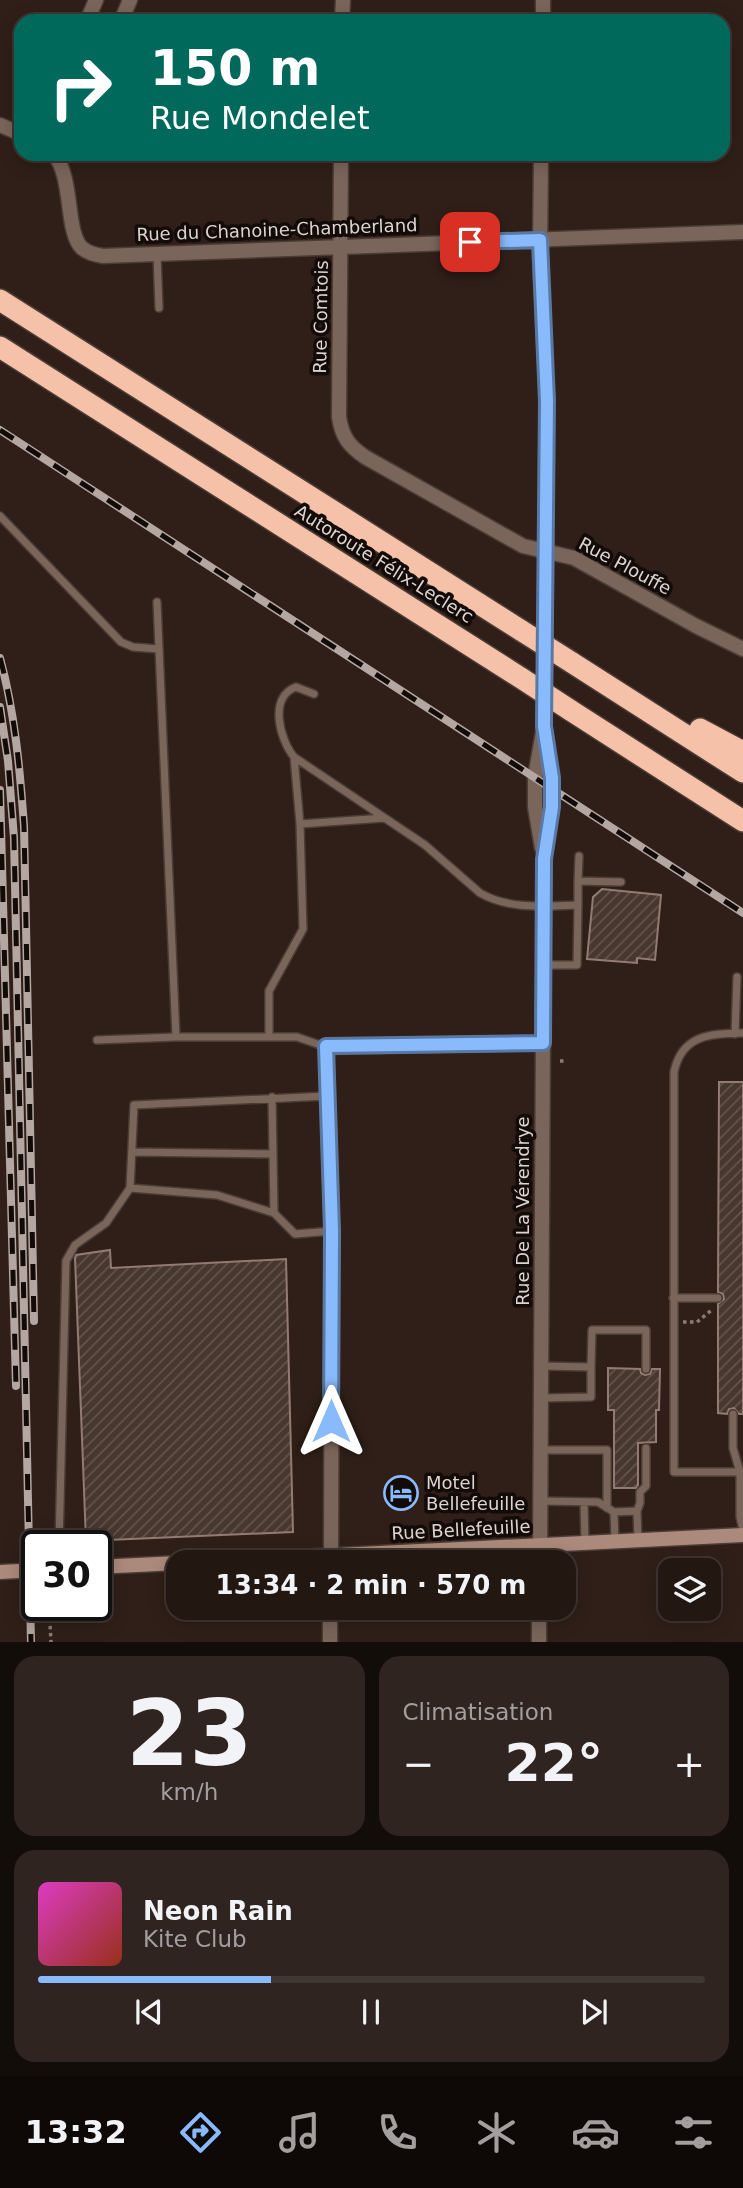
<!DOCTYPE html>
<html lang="fr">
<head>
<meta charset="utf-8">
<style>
  :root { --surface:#231712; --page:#2f2420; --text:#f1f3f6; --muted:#a39f9f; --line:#403632; --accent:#89bafc }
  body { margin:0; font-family:"DejaVu Sans",sans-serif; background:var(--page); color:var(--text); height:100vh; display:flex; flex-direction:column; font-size:26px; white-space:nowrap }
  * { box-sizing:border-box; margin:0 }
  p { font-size:23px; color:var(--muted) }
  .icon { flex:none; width:38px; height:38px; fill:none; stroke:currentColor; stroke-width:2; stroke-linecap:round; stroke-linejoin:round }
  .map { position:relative; height:1642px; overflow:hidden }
  .sheet { display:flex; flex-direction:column; gap:14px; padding:14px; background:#130d0a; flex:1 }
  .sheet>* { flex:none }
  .banner { position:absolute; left:14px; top:14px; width:716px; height:147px; border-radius:21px; box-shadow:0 4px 18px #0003,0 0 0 2px var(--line); background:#00695c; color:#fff; overflow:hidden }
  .buttons { position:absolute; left:658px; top:1558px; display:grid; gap:14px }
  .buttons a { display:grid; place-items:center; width:63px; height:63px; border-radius:14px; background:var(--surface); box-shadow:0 4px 18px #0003,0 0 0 2px var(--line); font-size:35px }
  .speed { position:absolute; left:21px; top:1530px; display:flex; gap:14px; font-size:35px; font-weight:700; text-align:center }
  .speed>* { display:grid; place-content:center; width:91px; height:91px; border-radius:50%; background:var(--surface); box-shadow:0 4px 18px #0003,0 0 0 2px var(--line); line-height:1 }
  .speed .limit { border:4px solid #111; border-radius:10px; background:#fff; color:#111 }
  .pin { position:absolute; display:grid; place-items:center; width:60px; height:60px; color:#fff; margin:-30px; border-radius:14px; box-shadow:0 4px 10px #0006 }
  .me { position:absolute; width:77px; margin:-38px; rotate:0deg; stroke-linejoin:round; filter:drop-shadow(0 0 5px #0008) }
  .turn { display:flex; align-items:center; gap:24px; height:147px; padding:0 21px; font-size:32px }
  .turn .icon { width:91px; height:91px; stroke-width:2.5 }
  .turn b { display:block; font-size:49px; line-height:60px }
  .big { font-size:52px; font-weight:700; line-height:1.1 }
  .sheet .widget { flex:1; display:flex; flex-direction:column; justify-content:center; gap:10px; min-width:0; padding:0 24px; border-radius:21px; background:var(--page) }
  .sheet .dial { align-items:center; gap:0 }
  .dial b { font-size:91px; line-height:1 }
  .song { display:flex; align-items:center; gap:21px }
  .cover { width:84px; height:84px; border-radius:10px; background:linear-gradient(135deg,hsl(310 70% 55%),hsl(10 70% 35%)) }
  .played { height:7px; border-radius:4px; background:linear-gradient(90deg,var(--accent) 35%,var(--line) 35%) }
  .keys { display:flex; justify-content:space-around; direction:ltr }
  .heat { display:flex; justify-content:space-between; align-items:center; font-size:38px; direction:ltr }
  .sheet .tiles { flex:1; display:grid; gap:14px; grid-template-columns:1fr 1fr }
  .widget:last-child { grid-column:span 2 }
  .trip { position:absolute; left:166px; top:1550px; width:410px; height:70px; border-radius:21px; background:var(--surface); box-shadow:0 4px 18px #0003,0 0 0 2px var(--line); font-weight:700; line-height:70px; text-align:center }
  .tab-bar { display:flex; height:112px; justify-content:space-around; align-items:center; background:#0e0907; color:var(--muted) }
  .tab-bar .icon { width:49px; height:49px }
  .tab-bar .on { color:var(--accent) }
  .tab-bar b { font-size:32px; color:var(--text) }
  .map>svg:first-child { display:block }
</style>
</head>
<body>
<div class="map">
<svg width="743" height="1642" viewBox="0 0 743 1642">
  <defs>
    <pattern id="building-hatch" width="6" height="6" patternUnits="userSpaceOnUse" patternTransform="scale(1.75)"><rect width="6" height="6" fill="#48372f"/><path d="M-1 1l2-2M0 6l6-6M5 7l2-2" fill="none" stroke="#62534c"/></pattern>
  </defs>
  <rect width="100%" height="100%" fill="#2f1f18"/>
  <!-- building -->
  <path fill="url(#building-hatch)" stroke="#907c73" stroke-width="2" d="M602,889l59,6 -6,65 -18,-2v5l-50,-4 6,-62z
    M719,1082h24v332h-4l-5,-6 -5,1 -2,5 -9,-1v-109l6,-5 -1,-5 -5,-2z
    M110,1250l1,18 175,-9 7,273 -207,9 -11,-283 1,-3z
    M608,1368l32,1 1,4 4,2 5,-1 2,-5h8l-1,41h-3v32l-18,1v42l-2,3h-22v-78h-6z"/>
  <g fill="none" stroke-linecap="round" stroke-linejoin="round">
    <!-- lane casing -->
    <g stroke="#4b3c35" stroke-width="10">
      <path id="lane" d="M157,255l2,53
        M0,516l121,126 12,5 26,2
        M157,602l19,435h121l29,10
        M314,694l-18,-7c-28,10 -16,53 -2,70l131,88 55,48c30,17 64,13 98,12l-1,60h-34
        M294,757l6,67 84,-6
        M578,881l1,-25
        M578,905v-24l43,1
        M743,1033c-32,1 -61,1 -69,39v400h69
        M735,1034l2,-57
        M269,1037v-46l34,-62 -3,-105
        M97,1040l79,-3
        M272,1097l2,116 21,21 37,-3
        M133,1152l140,2
        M130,1188l87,7 57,18
        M673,1298h45
        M591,1367l1,-37h54v39
        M541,1398l50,-1v-30l-50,-1
        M733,1414v34l7,24v45l3,13
        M541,1450h66v58
        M541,1501l57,1 16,10 23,-1 1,29
        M584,1502l1,41
        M637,1511l3,-8v-11l6,-6v-38
        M614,1512l1,29
        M59,1545l7,-284 9,-16 31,-22 24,-35 4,-83 193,-9"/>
    </g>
    <!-- street casing -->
    <g stroke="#4b3c35" stroke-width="17">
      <path id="street" d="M87,21l9,-21
        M121,21l9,-21
        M342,21l1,-21
        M543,21v-21
        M0,125l21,9
        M54,154c20,25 11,78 28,94 6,5 14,7 21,8l640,-24
        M341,154l-2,263c3,20 10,29 26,40l158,89 51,12 122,68 47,23
        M541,154l-1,101 7,146 -1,150 -2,175 -9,51v30l7,41
        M331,1563l1,-332 -6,-184 217,-4
        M540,1563l4,-704 8,-52v-29l-8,-52
        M330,1642v-34
        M539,1642v-34"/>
    </g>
    <!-- secondary casing -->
    <g stroke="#4b3c35" stroke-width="17">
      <path id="secondary" d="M181,1563l562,-28
        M96,1567l82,-4
        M0,1572l37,-2"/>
    </g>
    <!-- highway casing -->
    <g stroke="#4b3c35" stroke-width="24">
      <path id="highway" d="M0,300l522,331
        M0,347l521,331
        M571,662l172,110
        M570,710l173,111
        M700,729l43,23"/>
    </g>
    <!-- path -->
    <path stroke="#897b75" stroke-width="3.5" stroke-dasharray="3.5 3.5" stroke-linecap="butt" d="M560,1061h4
      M683,1322h14l16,-13
      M49,1605l2,37"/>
    <!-- lane -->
    <use href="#lane" stroke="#7a655b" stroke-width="7"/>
    <!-- street -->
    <use href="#street" stroke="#7a655b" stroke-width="14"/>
    <!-- secondary -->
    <use href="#secondary" stroke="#ac8a7b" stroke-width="14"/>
    <!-- highway -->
    <use href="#highway" stroke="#f6c1a9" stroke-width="21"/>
    <!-- rail casing -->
    <g stroke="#b4a7a1" stroke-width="8">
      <path id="rail" d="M0,430l743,483
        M0,658c15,55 20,112 24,168l10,495
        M0,707l8,54 6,77 17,804
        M0,790l16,596"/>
    </g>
    <!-- rail -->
    <use href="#rail" stroke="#120b08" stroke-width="5" stroke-dasharray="16" stroke-linecap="butt"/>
    <!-- highway-bridge casing -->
    <g stroke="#4b3c35" stroke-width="24" stroke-linecap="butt">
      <path id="highway-bridge" d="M522,631l49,31
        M521,678l49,32"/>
    </g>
    <!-- highway-bridge -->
    <use href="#highway-bridge" stroke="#f6c1a9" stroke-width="21"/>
  </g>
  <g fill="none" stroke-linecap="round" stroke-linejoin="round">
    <!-- route casing -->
    <g stroke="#5979a4" stroke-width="18">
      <path id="route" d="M331,1421l1,-190 -6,-185 217,-3 1,-184 8,-52v-29l-8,-52 3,-325 -7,-161 -70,2"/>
    </g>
    <!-- route -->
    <use href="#route" stroke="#89bafc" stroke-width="12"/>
  </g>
  <!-- icons -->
  <defs>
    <g id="hotel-ring" transform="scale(1.75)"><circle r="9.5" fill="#120b08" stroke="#89bafc" stroke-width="1.5"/><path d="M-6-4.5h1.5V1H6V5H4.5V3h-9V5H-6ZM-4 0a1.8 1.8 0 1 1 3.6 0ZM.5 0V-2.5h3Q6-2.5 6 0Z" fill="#89bafc"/></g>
  </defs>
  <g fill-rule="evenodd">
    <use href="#hotel-ring" x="401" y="1493"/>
  </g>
  <g text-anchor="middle" stroke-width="7" stroke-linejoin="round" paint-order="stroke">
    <!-- street labels -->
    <g font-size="18" fill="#dfd3ce" stroke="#120b08">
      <text transform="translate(277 230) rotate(-2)" y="6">Rue du Chanoine-Chamberland</text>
      <text transform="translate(321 317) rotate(-89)" y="6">Rue Comtois</text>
      <text transform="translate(384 564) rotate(32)" y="6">Autoroute Félix-Leclerc</text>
      <text transform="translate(625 566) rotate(28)" y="6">Rue Plouffe</text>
      <text transform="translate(523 1211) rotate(-90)" y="6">Rue De La Vérendrye</text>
      <text transform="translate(461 1530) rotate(-3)" y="6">Rue Bellefeuille</text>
    </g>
    <!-- poi labels -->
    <g font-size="18" fill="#dfd3ce" stroke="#120b08" text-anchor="start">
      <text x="426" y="1489">Motel<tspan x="426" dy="21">Bellefeuille</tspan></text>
    </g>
  </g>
</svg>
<div class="buttons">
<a><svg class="icon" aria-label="layers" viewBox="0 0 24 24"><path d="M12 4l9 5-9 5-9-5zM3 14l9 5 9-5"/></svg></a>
</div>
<div class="speed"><div class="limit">30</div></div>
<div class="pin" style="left:470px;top:242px;background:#d93025"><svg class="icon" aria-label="arrive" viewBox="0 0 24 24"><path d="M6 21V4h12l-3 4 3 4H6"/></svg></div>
<svg class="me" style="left:331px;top:1421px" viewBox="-20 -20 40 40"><path d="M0-17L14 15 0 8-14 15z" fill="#89bafc" stroke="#fff" stroke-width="4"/></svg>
<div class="trip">13:34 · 2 min · 570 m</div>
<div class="banner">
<div class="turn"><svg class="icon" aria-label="right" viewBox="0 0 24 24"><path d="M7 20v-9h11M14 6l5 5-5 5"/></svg><div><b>150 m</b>Rue Mondelet</div></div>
</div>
</div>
<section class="sheet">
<div class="tiles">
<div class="widget dial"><b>23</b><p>km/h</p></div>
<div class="widget"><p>Climatisation</p>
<div class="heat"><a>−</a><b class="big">22°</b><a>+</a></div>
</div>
<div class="widget">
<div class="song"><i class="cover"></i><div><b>Neon Rain</b><p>Kite Club</p></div></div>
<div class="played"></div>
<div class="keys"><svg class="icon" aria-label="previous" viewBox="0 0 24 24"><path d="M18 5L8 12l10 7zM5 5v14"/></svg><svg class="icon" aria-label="pause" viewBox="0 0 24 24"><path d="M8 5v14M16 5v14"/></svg><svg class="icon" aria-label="next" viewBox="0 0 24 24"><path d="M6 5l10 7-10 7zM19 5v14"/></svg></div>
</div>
</div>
</section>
<nav class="tab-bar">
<b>13:32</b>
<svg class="icon on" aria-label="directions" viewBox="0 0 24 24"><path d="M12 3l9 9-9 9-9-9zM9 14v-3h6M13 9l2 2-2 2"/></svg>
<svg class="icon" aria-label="music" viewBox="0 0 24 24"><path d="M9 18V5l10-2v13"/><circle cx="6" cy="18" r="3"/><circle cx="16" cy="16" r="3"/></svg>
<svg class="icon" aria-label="phone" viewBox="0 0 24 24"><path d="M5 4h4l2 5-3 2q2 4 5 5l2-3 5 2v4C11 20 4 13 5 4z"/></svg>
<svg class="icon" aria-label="climate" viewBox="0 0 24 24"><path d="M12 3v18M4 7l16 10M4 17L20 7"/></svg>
<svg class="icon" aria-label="car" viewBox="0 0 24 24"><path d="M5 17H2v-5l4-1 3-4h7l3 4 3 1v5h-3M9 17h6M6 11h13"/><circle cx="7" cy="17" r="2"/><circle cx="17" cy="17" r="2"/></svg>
<svg class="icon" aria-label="filters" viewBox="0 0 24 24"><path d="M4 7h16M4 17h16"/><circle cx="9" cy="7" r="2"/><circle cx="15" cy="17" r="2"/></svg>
</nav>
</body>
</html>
